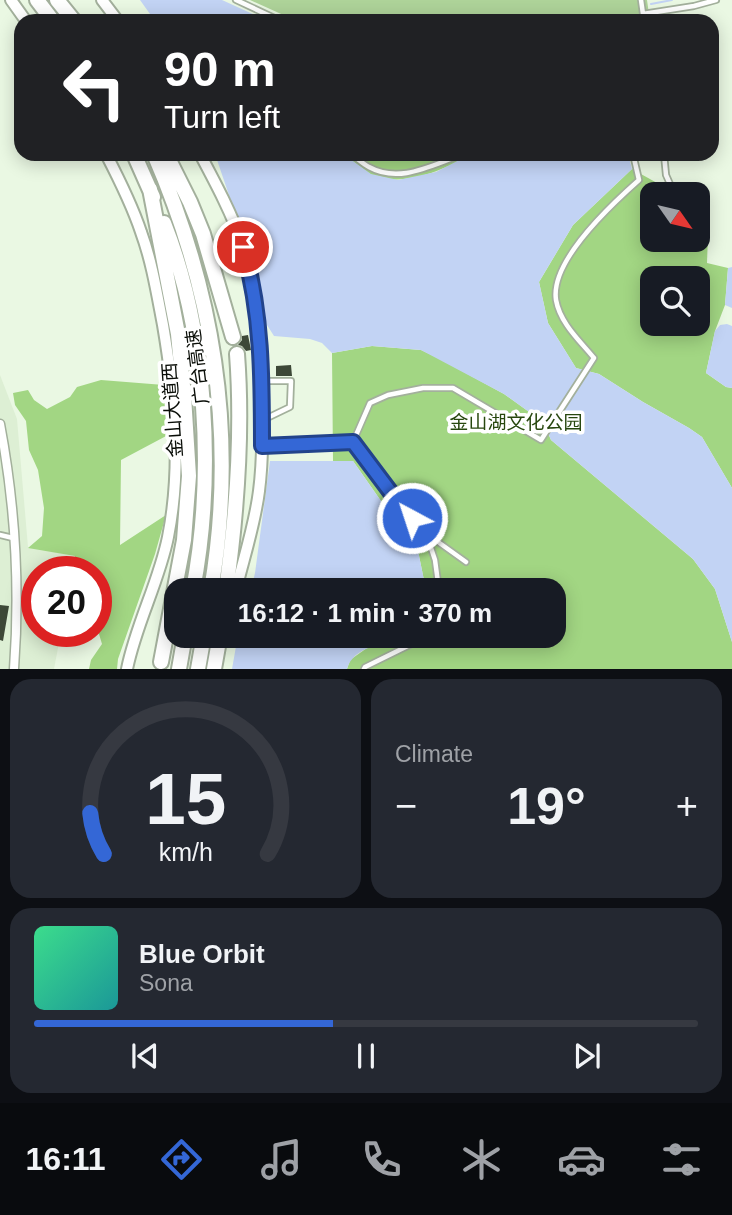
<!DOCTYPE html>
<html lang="en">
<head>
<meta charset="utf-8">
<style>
  :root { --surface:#171b24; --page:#242831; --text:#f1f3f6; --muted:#9ea1a6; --line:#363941; --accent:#3467d6 }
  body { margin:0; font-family:Arial,"Noto Sans SC",sans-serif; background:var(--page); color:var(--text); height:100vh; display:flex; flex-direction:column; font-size:26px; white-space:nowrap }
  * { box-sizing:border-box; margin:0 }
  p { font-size:23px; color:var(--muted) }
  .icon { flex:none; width:38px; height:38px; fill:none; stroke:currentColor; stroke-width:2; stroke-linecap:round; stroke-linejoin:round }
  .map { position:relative; height:669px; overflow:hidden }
  .panel { display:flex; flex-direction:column; gap:10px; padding:10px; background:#0d0f14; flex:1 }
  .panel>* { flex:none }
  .hud { position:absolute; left:14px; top:14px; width:705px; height:147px; border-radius:21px; box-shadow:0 4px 18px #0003; background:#202124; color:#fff; overflow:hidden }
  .needle { width:46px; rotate:124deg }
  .fabs { position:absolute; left:640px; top:182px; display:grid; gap:14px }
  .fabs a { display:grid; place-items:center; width:70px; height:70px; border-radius:14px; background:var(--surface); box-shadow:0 4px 18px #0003; font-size:35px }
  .speed { position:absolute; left:21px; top:556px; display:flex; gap:14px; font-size:35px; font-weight:700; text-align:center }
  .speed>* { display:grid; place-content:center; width:91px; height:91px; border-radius:50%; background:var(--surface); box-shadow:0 4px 18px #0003; line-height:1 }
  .speed .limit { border:10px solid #d22; background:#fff; color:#111 }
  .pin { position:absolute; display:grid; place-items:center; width:60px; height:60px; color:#fff; margin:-30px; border:4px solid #fff; border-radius:50%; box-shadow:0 2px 7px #0007 }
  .me { position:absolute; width:77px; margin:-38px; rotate:320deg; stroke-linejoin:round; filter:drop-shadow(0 0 5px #0008) }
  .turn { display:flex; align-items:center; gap:24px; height:147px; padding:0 35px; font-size:32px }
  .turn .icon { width:91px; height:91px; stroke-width:2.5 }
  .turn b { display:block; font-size:49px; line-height:60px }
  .big { font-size:52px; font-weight:600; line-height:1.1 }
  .panel .widget { flex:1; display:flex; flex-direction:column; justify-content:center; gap:10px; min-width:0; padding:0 24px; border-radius:21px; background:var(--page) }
  .panel .dial { align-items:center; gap:0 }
  .dial svg { height:182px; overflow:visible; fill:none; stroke:var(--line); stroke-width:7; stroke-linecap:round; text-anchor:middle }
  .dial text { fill:var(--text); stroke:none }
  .song { display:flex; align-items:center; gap:21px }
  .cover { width:84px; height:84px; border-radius:10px; background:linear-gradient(135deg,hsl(150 70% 55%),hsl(180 70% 35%)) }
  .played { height:7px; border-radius:4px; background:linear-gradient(90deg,var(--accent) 45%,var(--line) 45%) }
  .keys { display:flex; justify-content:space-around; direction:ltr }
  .heat { display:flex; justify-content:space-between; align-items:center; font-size:38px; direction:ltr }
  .panel .tiles { flex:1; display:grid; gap:10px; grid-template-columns:1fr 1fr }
  .widget:last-child { grid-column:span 2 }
  .trip { position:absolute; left:164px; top:578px; width:402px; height:70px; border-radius:21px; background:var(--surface); box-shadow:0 4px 18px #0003; font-weight:600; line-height:70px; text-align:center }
  .tabs { display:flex; height:112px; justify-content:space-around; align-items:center; background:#090b0e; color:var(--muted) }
  .tabs .icon { width:49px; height:49px }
  .tabs .selected { color:var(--accent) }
  .tabs b { font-size:32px; color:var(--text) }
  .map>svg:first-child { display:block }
</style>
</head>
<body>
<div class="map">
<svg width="732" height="669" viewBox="0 0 732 669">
  <rect width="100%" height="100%" fill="#eaf8e3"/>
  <!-- built -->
  <path fill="#ddefd4" d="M0,375l17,44 11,128 48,9 -3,16h-36v60h24l-7,37h-54z"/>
  <!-- green -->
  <path fill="#aed399" d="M250,0h397l3,21h-359l-1,-3z"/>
  <!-- forest -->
  <path fill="#a2d683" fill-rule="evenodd" d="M343,154h128c-27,16 -69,35 -101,20 -9,-5 -18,-14 -27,-20z
    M632,169l34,19 10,-1 3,7h-26v46h45v-16l10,11 -1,28 21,5 -3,37 -10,26 -9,42 20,14 6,1v100l-30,-51 -13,-9 -46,-26 -44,-28 -23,-6 -28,-45 -9,-41 34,-57zM653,278h45v46h-45z
    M372,346l49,4 19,9 64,35 39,28 8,18 142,119 22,30 17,53v27h-385l3,-9 17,-12 35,-13h153v-45h-129l-9,-44 -29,-35 -35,-50h-20l-1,-108z
    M101,380l63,5 4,50 -47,25 -1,85 46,-30 -11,39 -37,105 -1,10h-28l2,-9 11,-16 -6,-20v-52h-23l2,-16 -47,-8 14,-12 2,-28 -6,-38 -9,-20 -3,-29 -11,-16 -2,-12 15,-3 6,10 13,9 23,-12 7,-10z"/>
  <!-- water -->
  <path fill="#c2d3f4" d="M140,0h82l46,21h-113z
    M215,154h128l28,20 27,6 38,-8 35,-18h157l4,15 -59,56 -34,57 9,41 28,45 23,6 44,28 46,26 13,9 30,51v154l-17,-53 -22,-30 -142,-119 -8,-18 -39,-28 -83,-44 -49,-4 -40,7 -10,-10 -12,-4 -36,-3 -7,-11 -18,-71z
    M732,267v41l-7,-3 3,-37z
    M727,324l5,2v62l-6,-1 -20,-14 9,-42 5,-6z
    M270,461h83l35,50 29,35 9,44h-175l4,-17z
    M238,635h164c-18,11 -48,10 -55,34h-115z"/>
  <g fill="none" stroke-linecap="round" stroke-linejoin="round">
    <!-- stream -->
    <path stroke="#c2d3f4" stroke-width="2" d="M651,4l21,-4"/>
  </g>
  <!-- building -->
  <path fill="#3d4837" d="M248,335l3,15 -5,1 -4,-5 -4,-1 4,-5v-4z
    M291,365l1,11h-16v-10z
    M0,605l9,1 -6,35 -3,-1z"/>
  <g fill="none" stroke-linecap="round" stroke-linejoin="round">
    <!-- lane casing -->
    <g stroke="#a3b09c" stroke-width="8">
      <path id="lane" d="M236,0l45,21
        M641,0l3,21
        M643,14l51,-8 22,-6
        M591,21l1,-1 6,1
        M351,154c6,4 12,10 18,13 29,16 59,0 87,-10l5,-3
        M664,154l2,21 4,9
        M261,381h30l-1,26 -27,13
        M263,446l90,-4
        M427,534l39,28
        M0,535l13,3
        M439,590l-4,-30 -9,-27 -28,-31 -45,-60 17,-39 18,-8 35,-7h30l88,52 53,-82c-14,-17 -34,-35 -38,-58 -6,-39 57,-97 83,-120l-6,-26
        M428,637l17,-2
        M364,669l1,-2 65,-32"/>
    </g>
    <!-- street casing -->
    <g stroke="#a3b09c" stroke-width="11">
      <path id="street" d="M0,424c15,80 20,164 14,245"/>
    </g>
    <!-- secondary casing -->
    <g stroke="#a3b09c" stroke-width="14">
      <path id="secondary" d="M11,0l15,21
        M102,0l16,21
        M106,154c13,25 26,51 35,78 11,30 16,62 22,93 12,71 19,141 5,212 -9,45 -32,87 -41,132
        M200,154c16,30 32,60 43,92 14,41 16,84 18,127 1,39 3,79 -2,118 -4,33 -15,66 -23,99"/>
    </g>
    <!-- highway casing -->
    <g stroke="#a3b09c" stroke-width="18">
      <path id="highway" d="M37,0l16,21
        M57,0l17,21
        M134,154l19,43
        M154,154c61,140 83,285 57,436
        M166,154l24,48 13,32 30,103
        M150,189l28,145 6,62 5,80 -5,64 -23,122
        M164,223c43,109 51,251 29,367
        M226,590c11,-79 17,-157 11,-236
        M179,669l6,-34
        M198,669l6,-34
        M214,669l6,-34"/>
    </g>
    <!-- lane -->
    <use href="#lane" stroke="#fff" stroke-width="4.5"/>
    <!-- street -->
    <use href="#street" stroke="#fff" stroke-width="8"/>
    <!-- secondary -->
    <use href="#secondary" stroke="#fff" stroke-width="10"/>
    <!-- highway -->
    <use href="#highway" stroke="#fff" stroke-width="14"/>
  </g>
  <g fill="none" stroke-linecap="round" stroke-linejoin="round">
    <!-- route casing -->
    <g stroke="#22438b" stroke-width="18">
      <path id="route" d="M243,247c19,65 19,132 19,199l91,-4 45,60 14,16"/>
    </g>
    <!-- route -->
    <use href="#route" stroke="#3467d6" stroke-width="12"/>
  </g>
  <g text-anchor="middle" stroke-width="7" stroke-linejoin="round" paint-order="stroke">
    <!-- street labels -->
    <g font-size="19" fill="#090d07" stroke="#fff">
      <text transform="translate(197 367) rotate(-97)" y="7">广台高速</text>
      <text transform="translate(172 410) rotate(-94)" y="7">金山大道西</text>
    </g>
    <!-- park labels -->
    <g font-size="19" fill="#27470e" stroke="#fff">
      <text x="516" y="429">金山湖文化公园</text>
    </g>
  </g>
</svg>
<div class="fabs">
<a><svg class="needle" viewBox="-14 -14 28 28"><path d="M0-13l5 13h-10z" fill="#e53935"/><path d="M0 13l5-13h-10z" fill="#9ea1a6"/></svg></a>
<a><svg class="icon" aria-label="search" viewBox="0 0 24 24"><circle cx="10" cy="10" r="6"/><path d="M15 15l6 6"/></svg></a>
</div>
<div class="speed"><div class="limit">20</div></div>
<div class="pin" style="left:243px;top:247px;background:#d93025"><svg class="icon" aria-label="arrive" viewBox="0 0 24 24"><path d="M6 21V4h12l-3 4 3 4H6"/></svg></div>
<svg class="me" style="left:412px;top:518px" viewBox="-20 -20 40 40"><circle r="17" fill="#3467d6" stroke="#fff" stroke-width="3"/><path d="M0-11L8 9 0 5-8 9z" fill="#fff"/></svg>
<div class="trip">16:12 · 1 min · 370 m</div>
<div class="hud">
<div class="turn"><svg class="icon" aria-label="left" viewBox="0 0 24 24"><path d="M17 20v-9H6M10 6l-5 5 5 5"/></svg><div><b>90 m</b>Turn left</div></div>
</div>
</div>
<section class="panel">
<div class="tiles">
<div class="widget dial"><svg viewBox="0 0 100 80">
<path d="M14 69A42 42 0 1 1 86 69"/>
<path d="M14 69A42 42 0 0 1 8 51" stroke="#3467d6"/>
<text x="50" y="56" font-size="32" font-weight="700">15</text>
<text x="50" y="72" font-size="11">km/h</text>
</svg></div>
<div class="widget"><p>Climate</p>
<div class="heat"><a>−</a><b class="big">19°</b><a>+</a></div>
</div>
<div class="widget">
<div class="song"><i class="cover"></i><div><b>Blue Orbit</b><p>Sona</p></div></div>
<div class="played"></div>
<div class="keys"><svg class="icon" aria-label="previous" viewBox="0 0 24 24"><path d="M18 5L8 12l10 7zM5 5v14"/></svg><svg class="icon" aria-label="pause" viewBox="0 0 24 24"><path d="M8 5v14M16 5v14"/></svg><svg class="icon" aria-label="next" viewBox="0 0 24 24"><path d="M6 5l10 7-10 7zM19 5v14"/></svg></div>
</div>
</div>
</section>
<nav class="tabs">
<b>16:11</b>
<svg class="icon selected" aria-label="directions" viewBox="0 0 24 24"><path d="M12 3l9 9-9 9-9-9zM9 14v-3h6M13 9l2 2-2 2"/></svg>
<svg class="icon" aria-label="music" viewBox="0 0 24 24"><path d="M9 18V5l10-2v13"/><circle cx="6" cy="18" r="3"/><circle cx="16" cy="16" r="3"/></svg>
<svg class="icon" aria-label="phone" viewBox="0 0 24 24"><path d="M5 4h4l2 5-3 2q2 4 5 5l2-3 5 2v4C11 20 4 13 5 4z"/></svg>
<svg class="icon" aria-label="climate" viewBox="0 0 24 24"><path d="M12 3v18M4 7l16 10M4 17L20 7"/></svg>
<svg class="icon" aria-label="car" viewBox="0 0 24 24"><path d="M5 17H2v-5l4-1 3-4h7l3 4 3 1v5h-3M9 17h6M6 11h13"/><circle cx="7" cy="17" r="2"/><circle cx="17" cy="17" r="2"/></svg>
<svg class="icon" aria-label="filters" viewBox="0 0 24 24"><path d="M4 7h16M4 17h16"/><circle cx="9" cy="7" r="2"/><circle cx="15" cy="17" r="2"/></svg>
</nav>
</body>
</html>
